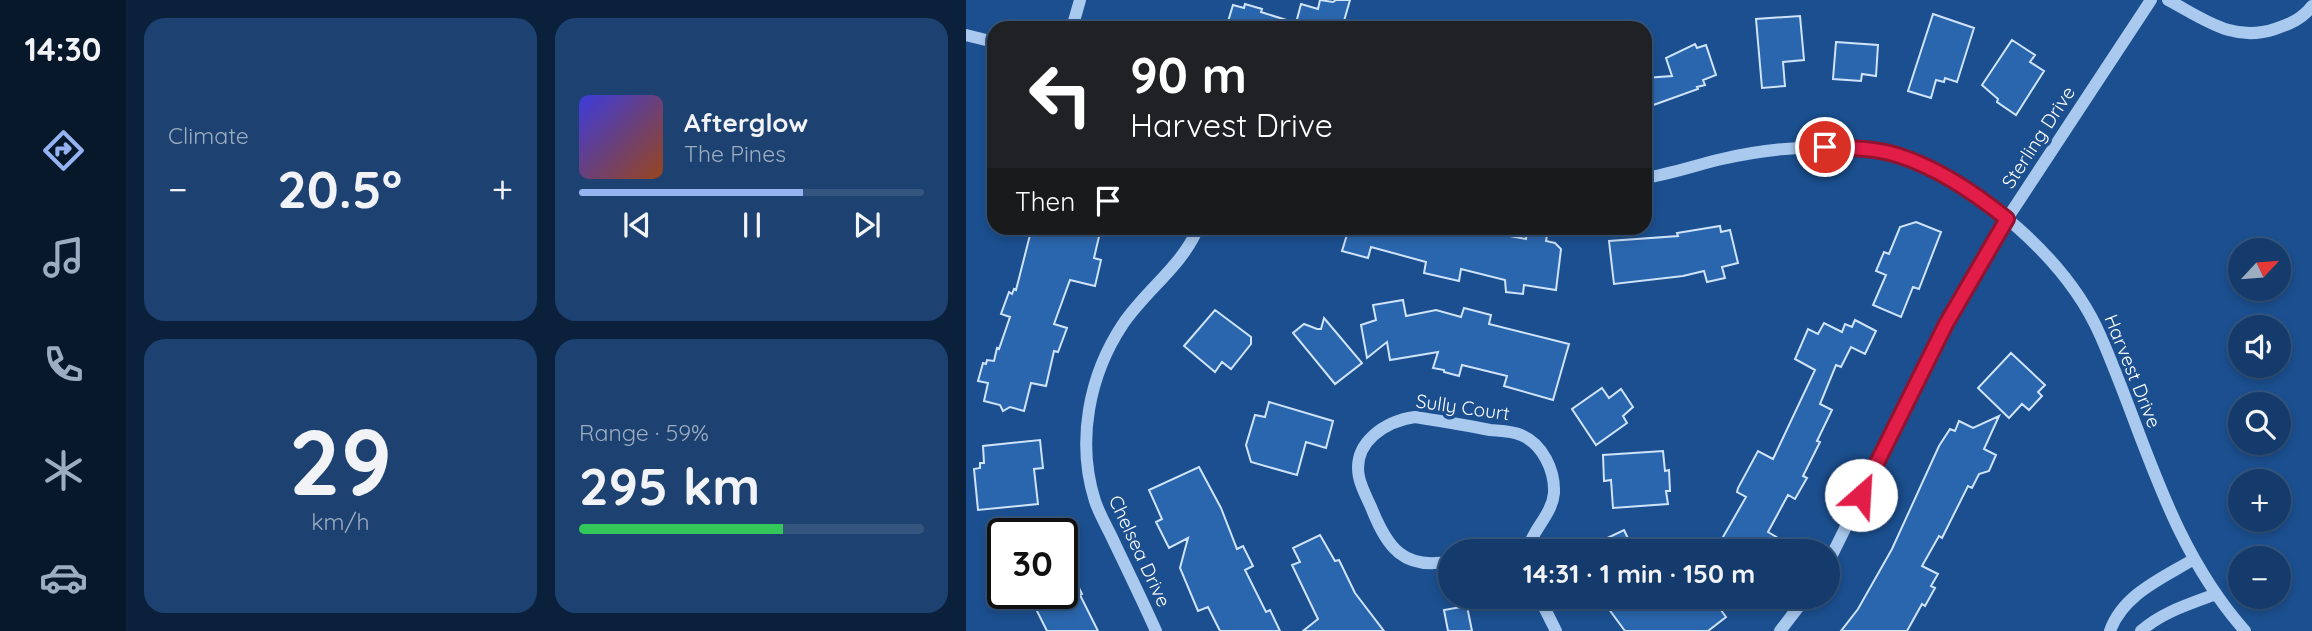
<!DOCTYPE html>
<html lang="en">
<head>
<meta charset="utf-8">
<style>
  :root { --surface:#143b6b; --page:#1d4271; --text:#f1f3f6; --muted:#9dadc1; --line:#33557e; --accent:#95b2f1 }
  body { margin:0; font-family:Quicksand,sans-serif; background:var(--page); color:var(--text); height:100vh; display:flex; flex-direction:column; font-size:26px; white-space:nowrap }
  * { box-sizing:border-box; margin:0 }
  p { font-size:23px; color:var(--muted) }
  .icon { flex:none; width:38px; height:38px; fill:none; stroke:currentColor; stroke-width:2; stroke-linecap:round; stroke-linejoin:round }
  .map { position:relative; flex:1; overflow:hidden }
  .drawer { display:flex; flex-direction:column; gap:18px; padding:18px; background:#0b203b; width:840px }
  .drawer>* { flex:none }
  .guide { position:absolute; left:21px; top:21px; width:665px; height:214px; border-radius:21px; box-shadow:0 4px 10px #0003,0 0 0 2px var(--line); background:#202124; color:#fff; overflow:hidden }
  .needle { width:46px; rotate:64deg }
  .controls { position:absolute; left:1262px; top:238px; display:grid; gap:14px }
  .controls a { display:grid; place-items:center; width:63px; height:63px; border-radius:50%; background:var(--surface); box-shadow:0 4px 10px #0003,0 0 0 2px var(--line); font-size:35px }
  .speed { position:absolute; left:21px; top:518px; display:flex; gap:14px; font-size:35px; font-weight:700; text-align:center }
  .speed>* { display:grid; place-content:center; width:91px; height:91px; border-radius:50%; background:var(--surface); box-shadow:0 4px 10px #0003,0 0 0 2px var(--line); line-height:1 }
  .speed .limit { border:4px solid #111; border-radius:10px; background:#fff; color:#111 }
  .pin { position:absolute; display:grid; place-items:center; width:60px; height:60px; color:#fff; margin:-30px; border:4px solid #fff; border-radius:50%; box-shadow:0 2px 7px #0007 }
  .me { position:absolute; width:77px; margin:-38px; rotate:26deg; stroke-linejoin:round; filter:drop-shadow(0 0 5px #0008) }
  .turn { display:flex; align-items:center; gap:24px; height:147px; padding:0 28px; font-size:32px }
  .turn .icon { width:91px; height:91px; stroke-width:2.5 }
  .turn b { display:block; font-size:49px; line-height:60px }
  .then { display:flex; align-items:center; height:66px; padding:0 28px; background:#0003; gap:14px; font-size:26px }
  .big { font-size:52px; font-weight:700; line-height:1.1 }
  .drawer .widget { flex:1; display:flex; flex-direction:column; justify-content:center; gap:10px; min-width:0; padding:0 24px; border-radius:21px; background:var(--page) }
  .drawer .dial { align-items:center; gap:0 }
  .dial b { font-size:91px; line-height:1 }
  .song { display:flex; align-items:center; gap:21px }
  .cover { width:84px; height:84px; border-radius:10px; background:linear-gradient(135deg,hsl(240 70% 55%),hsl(20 70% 35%)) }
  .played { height:7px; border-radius:4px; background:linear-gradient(90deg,var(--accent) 65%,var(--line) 65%) }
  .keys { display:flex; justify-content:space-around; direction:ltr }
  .heat { display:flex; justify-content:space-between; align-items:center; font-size:38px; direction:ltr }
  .charge { height:10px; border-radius:5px; background:linear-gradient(90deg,#34c759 59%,var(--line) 0) }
  .drawer .tiles { flex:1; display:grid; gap:18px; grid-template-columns:repeat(2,1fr) }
  .trip { position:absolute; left:472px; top:539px; width:402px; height:70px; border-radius:35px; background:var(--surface); box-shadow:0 4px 10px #0003,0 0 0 2px var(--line); font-weight:700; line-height:70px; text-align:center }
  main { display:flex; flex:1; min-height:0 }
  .dock { display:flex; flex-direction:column; width:126px; justify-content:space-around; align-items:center; background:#08182b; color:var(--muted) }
  .dock .icon { width:49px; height:49px }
  .dock .current { color:var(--accent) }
  .dock b { font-size:32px; color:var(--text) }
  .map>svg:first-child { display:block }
</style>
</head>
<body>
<main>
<nav class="dock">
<b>14:30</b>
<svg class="icon current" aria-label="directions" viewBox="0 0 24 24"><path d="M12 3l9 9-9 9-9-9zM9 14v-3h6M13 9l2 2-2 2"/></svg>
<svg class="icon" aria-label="music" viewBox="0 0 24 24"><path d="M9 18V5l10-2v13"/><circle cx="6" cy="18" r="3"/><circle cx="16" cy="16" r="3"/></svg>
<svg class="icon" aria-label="phone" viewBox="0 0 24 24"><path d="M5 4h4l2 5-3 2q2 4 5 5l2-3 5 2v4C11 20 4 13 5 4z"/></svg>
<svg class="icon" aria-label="climate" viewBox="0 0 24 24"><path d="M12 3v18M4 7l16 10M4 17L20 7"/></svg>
<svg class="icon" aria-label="car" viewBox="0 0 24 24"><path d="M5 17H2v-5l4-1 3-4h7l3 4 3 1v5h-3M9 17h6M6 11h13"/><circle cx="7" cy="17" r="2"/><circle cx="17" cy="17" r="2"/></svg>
</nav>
<section class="drawer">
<div class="tiles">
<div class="widget"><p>Climate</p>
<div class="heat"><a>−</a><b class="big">20.5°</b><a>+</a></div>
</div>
<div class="widget">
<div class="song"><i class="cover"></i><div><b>Afterglow</b><p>The Pines</p></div></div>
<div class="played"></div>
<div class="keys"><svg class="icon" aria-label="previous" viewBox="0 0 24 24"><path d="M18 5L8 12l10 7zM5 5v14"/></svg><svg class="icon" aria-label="pause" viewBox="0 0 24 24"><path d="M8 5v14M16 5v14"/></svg><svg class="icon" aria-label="next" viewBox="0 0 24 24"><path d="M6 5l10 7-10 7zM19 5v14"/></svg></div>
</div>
<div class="widget dial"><b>29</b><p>km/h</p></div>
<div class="widget"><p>Range · 59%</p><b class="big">295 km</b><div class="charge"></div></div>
</div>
</section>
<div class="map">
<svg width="1346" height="631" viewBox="0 0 1346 631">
  <rect width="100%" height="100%" fill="#1b4f8f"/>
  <!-- building -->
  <path fill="#2a66ad" stroke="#cfe3fa" stroke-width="2" d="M354,0l13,2 3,-2h14l-8,28h-116l7,-23 11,3 1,-4 17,5 -1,3 35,11 5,-19 17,5z
    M967,14l41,14 -17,54 -12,-4 -1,4 -8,-2 -5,18 -23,-7z
    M834,16l4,44 -21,2 2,24 -23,2 -6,-69z
    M1046,40l23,15 -5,7 14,9 -28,44 -19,-13 1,-3 -16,-14z
    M870,42l42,3 -2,31 -14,-2 -1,7 -28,-2z
    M729,44l2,4 9,-3 10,30 -13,5 2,5 -8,2 1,2 -53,19v-30l27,-2 -6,-18z
    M950,222l25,10 -22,57 -6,-2 -12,30 -28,-12 13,-30 -10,-4 8,-19 5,2 11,-27z
    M754,226l1,6 9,-2 8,33 -16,4 3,11 -18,4 -3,-11 -21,5 -69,8 -5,-43 69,-5 -1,-3z
    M81,228h54l-7,30 7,2 -6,26 -25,-6 -16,44 13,4 -9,24 -4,-1 -8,35 -15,-3 -7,28 -14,-4 -7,4 -3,-6 -16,-4 4,-18 -10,-2 5,-18 3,1 1,-4 7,1 3,-13 2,1 11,-32 -9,-3 8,-22 3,2 2,-5 2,1 14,-55 3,1 1,-6 12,3z
    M383,228h117l60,11 1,-6 20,2 -1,6 9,2 6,6 -5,41 -32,-5 -1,9 -17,-2 -1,-12 -44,-11 -2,12 -35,-8 2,-11 -55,-15 -3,11 -26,-7z
    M437,300l3,16 30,-6 25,7 3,-9 27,7 -2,9 80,20 -16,56 -49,-14 3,-10 -45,-11 -3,11 -15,-4v-2l-11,-2 5,-16 -48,8 -3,-18 -20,16 -6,-33 15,-5 -3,-15z
    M249,310l36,27v7l-20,25 -9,-7 -7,10 -31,-26z
    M358,318l38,45 -27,21 -42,-51 11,-9 13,5h4z
    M889,320l21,11 -11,23 -14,-7 -10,20 -5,-2 -16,39 12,6 -15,31 3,1 -17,34 4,2 -12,21 -7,-4 -20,37 32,19h-85l31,-54 -9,-5 1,-4 20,-37 15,8 42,-89 -20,-11 13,-30 10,5 6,-11 18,9 3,-8 7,3z
    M1045,353l34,32 -7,7 4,4 -13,14 -7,-6 -13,14 -31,-30z
    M636,388l7,10 12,-9 12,18 -10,9 4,7 -31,22 -24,-36z
    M303,402l64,19 -7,27 -20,-6 -9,33 -46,-13 -5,-17 9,-30 10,2z
    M1033,416l-15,33 12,6 -7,16 -10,3 -7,14 -4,-2 -26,52 -3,-2 -17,30 16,8 -7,12 4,2 -10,18 -3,-2 -15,27h-66l17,-22 34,-60 47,-103 11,-17 5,2 4,-10 14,7z
    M74,440l3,28 -9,1 4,35 -60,6 -4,-41 6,-1v-5h4l-1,-17z
    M697,451l2,20 4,-1 1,21h-4l2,13 -55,4 -2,-28 -7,1 -1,-26z
    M233,467l22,41 16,41 6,-3 10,20 -8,4 21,42 4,-2 10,21h-60l-12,-24 -10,4 -18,-43 8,-30 -19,10 -13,-26 6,-3 -13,-29z
    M658,530l10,21h-54z
    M354,535l15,26 4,-1 16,33 29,38h-81l15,-12 -26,-54 8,-3 -7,-14z
    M96,553l20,41 -2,1 18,36h-51l-16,-32 12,-6h19z
    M634,597h129l-11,9 8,11 -18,14h-83z
    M501,606l5,25h-24l-4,-21z"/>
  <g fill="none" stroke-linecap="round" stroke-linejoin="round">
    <!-- minor -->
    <path stroke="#a9c9ee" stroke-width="12" d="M1202,0c36,19 65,43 107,29 15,-5 27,-10 37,-23
      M106,28l8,-28
      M0,35l28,7
      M679,178c26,-4 51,-13 77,-19 34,-8 71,-12 106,-12 24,1 50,2 73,10 79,27 167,103 200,180 45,103 68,208 144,294
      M485,561c-48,10 -64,-14 -80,-54 -4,-9 -10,-20 -12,-30 -7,-35 27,-56 56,-60 25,4 50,8 75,13 10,1 22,1 31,5 22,9 34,36 33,58 -2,22 -22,37 -27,58
      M863,561l117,-237 47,-84 158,-240
      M573,597l17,34
      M190,631c-13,-29 -27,-58 -41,-87 -6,-14 -15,-28 -20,-43 -19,-60 -6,-126 28,-177 23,-34 59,-58 75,-96
      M814,631l26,-34
      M1144,631c13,-37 53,-53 84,-72
      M1175,631c21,-19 49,-27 75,-37"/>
  </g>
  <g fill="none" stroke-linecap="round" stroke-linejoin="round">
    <!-- route casing -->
    <g stroke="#92132f" stroke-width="18">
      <path id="route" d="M859,147c25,1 51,1 75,9 40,13 75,37 107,63l-61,105 -85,171"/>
    </g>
    <!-- route -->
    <use href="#route" stroke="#e11d48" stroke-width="12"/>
  </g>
  <g text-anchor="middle" stroke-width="7" stroke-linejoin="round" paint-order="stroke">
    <!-- street labels -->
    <g font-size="19" fill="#fff" stroke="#1b4f8f">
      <text transform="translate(1072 137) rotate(-57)" y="7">Sterling Drive</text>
      <text transform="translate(1167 371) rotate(68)" y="7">Harvest Drive</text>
      <text transform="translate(497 407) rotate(8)" y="7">Sully Court</text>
      <text transform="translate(174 551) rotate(65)" y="7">Chelsea Drive</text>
    </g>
  </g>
</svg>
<div class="controls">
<a><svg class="needle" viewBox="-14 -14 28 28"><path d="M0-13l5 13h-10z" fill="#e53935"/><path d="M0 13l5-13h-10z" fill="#9dadc1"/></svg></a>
<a><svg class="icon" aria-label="sound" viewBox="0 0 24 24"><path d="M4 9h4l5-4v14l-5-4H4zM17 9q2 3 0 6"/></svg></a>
<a><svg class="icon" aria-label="search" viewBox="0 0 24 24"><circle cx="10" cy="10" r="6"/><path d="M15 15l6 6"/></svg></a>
<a>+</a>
<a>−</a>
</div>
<div class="speed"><div class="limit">30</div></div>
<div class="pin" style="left:859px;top:147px;background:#d93025"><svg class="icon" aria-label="arrive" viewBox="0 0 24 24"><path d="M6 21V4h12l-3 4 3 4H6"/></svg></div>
<svg class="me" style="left:895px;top:495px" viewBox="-20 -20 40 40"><circle r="19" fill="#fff"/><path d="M0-13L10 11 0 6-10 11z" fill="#e11d48"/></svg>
<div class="trip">14:31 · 1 min · 150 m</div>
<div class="guide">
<div class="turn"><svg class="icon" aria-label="left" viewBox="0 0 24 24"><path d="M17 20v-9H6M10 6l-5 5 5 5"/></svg><div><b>90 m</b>Harvest Drive</div></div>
<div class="then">Then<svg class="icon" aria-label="arrive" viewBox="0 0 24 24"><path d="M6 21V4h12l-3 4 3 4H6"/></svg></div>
</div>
</div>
</main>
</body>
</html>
